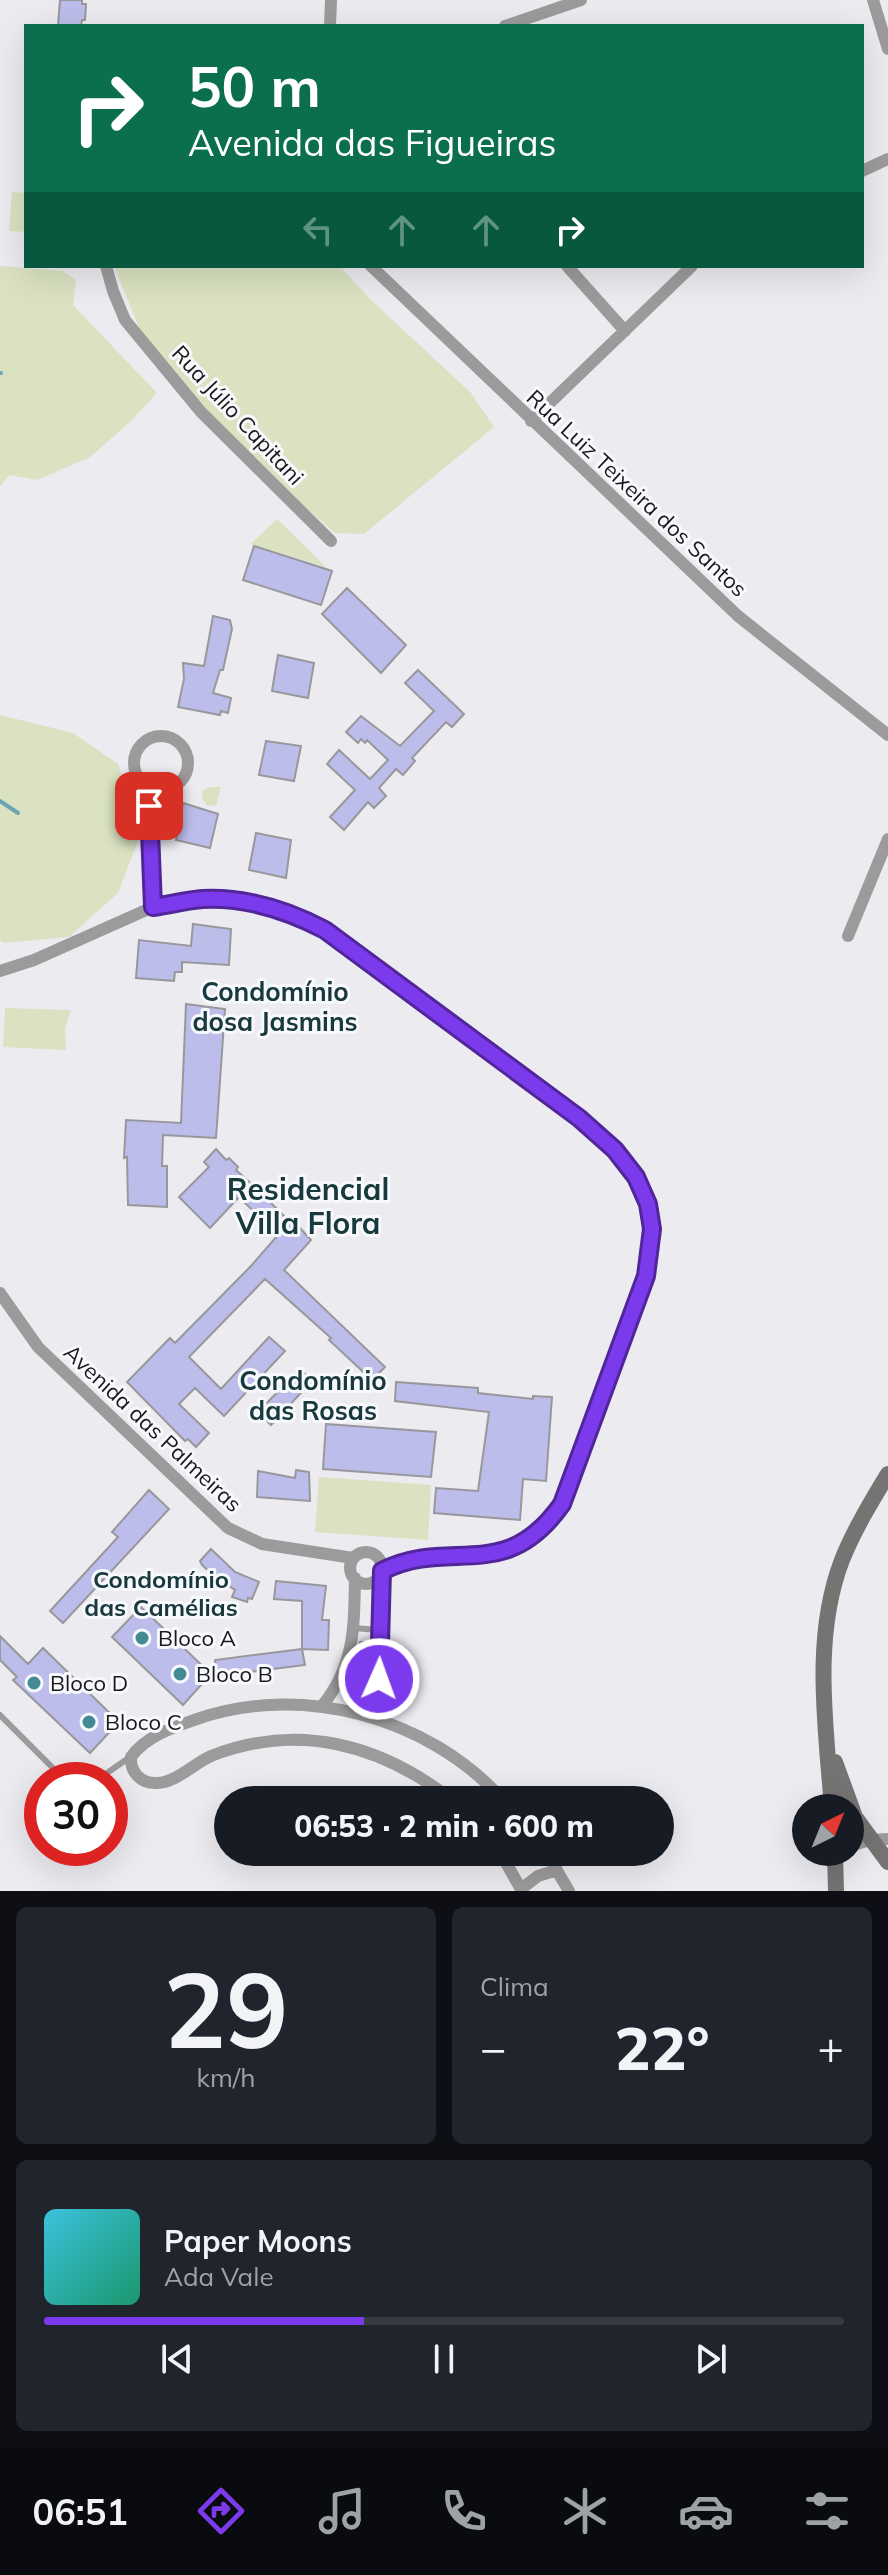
<!DOCTYPE html>
<html lang="pt">
<head>
<meta charset="utf-8">
<style>
  :root { --surface:#171b24; --page:#20242c; --text:#f1f3f6; --muted:#9ea1a6; --line:#363941; --accent:#7c3aed }
  body { margin:0; font-family:Mulish,sans-serif; background:var(--page); color:var(--text); height:100vh; display:flex; flex-direction:column; font-size:30px; white-space:nowrap }
  * { box-sizing:border-box; margin:0 }
  p { font-size:26px; color:var(--muted) }
  .icon { flex:none; width:44px; height:44px; fill:none; stroke:currentColor; stroke-width:2; stroke-linecap:round; stroke-linejoin:round }
  .map { position:relative; height:1891px; overflow:hidden }
  .details { display:flex; flex-direction:column; gap:16px; padding:16px; background:#0d0f14; flex:1 }
  .details>* { flex:none }
  .top-card { position:absolute; left:24px; top:24px; width:840px; height:244px; border-radius:0px; box-shadow:0 8px 32px #0002; background:#0b6e4f; color:#fff; overflow:hidden }
  .needle { width:52px; rotate:43deg }
  .tools { position:absolute; left:792px; top:1794px; display:grid; gap:16px }
  .tools a { display:grid; place-items:center; width:72px; height:72px; border-radius:50%; background:var(--surface); box-shadow:0 8px 32px #0002; font-size:40px }
  .speed { position:absolute; left:24px; top:1762px; display:flex; gap:16px; font-size:40px; font-weight:700; text-align:center }
  .speed>* { display:grid; place-content:center; width:104px; height:104px; border-radius:50%; background:var(--surface); box-shadow:0 8px 32px #0002; line-height:1 }
  .speed .limit { border:12px solid #d22; background:#fff; color:#111 }
  .pin { position:absolute; display:grid; place-items:center; width:68px; height:68px; color:#fff; margin:-34px; border-radius:16px; box-shadow:0 4px 12px #0006 }
  .me { position:absolute; width:88px; margin:-44px; rotate:2deg; stroke-linejoin:round; filter:drop-shadow(0 0 6px #0008) }
  .turn { display:flex; align-items:center; gap:28px; height:168px; padding:0 32px; font-size:36px }
  .turn .icon { width:104px; height:104px; stroke-width:2.5 }
  .turn b { display:block; font-size:56px; line-height:68px }
  .lanes { display:flex; align-items:center; height:76px; padding:0 32px; background:#0003; justify-content:center; gap:40px; direction:ltr }
  .lanes .off { opacity:.35 }
  .big { font-size:60px; font-weight:800; line-height:1.1 }
  .details .widget { flex:1; display:flex; flex-direction:column; justify-content:center; gap:12px; min-width:0; padding:0 28px; border-radius:12px; background:var(--page) }
  .details .dial { align-items:center; gap:0 }
  .dial b { font-size:104px; line-height:1 }
  .song { display:flex; align-items:center; gap:24px }
  .cover { width:96px; height:96px; border-radius:12px; background:linear-gradient(135deg,hsl(190 70% 55%),hsl(160 70% 35%)) }
  .played { height:8px; border-radius:4px; background:linear-gradient(90deg,var(--accent) 40%,var(--line) 40%) }
  .keys { display:flex; justify-content:space-around; direction:ltr }
  .heat { display:flex; justify-content:space-between; align-items:center; font-size:44px; direction:ltr }
  .details .tiles { flex:1; display:grid; gap:16px; grid-template-columns:1fr 1fr }
  .widget:last-child { grid-column:span 2 }
  .trip { position:absolute; left:214px; top:1786px; width:460px; height:80px; border-radius:40px; background:var(--surface); box-shadow:0 8px 32px #0002; font-weight:800; line-height:80px; text-align:center }
  .tabs { display:flex; height:128px; justify-content:space-around; align-items:center; background:#090b0e; color:var(--muted) }
  .tabs .icon { width:56px; height:56px }
  .tabs .selected { color:var(--accent) }
  .tabs b { font-size:36px; color:var(--text) }
  .map>svg:first-child { display:block }
</style>
</head>
<body>
<div class="map">
<svg width="888" height="1891" viewBox="0 0 888 1891">
  <rect width="100%" height="100%" fill="#ebebf0"/>
  <!-- green -->
  <path fill="#dae2c2" d="M12,192l14,1v39l-17,-1z
    M0,266l63,5 13,9 -3,25 84,88 -27,29 -40,35 -53,23 -28,-5 -9,12z
    M114,266h226l30,33 101,94 23,34 -130,107 -29,-1 -48,-42 -81,-79 -66,-82z
    M277,519l49,48 -75,-23z
    M0,715l73,18 45,31 21,74 -21,55 -49,44 -65,6 -4,-2z
    M211,787h10l-5,19 -9,-1 -5,-6 1,-9z
    M5,1008l66,2 -6,18 1,22 -63,-3z
    M319,1477l112,8 -3,55 -113,-8z"/>
  <g fill="none" stroke-linecap="round" stroke-linejoin="round">
    <!-- stream -->
    <path stroke="#6ca4b4" stroke-width="4" d="M0,373h1
      M0,801l18,12"/>
  </g>
  <!-- building -->
  <path fill="#bcbdea" stroke="#98989c" stroke-width="2" d="M60,0h22v4h4l-1,16h-3l-1,6h-23z
    M254,546l78,25 -11,34 -78,-25z
    M347,588l59,57 -25,28 -59,-59z
    M213,616l17,4 2,9 -9,41h-3l-7,23 18,5 -3,15 -7,-2 -1,4 -42,-8 6,-28 -1,-16 21,3z
    M278,655l36,8 -6,35 -36,-7z
    M418,670l46,44 -12,13 -6,-5 -34,36 3,3 -12,14 -7,-6 -17,19 7,8 -12,12 -6,-6 -24,28 -14,-13 25,-27 -28,-26 12,-14 31,29 18,-19 -21,-20 -2,3 -4,-4 -3,4 -12,-11 15,-16 39,30 34,-35 -29,-28z
    M266,741l35,5 -7,35 -35,-6z
    M183,803l35,11 -8,34 -34,-8z
    M256,833l35,7 -5,38 -37,-8z
    M193,924l38,5 -2,36 -47,-3v10h-7l-1,9 -38,-3 3,-38 52,6z
    M186,1004l39,5 -9,129 -53,-3 -1,31h5v41l-39,-2 -1,-48 -3,1 2,-38 55,3z
    M216,1149l10,11 3,-2 9,9 -2,3 20,18 4,-3 11,10 -4,4 22,22 3,-2 19,21 -27,30 101,97 -13,13 -43,-40 2,-2 -66,-59 -76,78 32,32 48,-52 16,14 -61,65 -29,-28 -16,16 30,29 -13,14 -8,-8 -3,2 -58,-59 43,-44 5,5 76,-77 27,-31 -39,-38 -29,31 -31,-31 30,-30 -5,-5z
    M300,1369l12,12 -41,44 -11,-11v-4z
    M396,1382l82,6v5l55,6v-3l19,1 -6,84 -23,-2 -3,41 -86,-7 2,-25 42,3 11,-79 -94,-11z
    M326,1424l110,8 -5,45 -108,-8z
    M296,1470l13,2 1,29 -53,-4 1,-26 37,7z
    M149,1490l20,19 -106,114 -13,-12 68,-74 -6,-5z
    M211,1549l24,23 24,10 -7,17 -4,-1 -1,4 -15,-5 3,-7 -20,-13 -13,-12 -2,-4z
    M276,1581l50,5 -4,34h7l-1,30 -26,-1 3,16 -88,11 -2,-16 87,-11v-48l-28,-2z
    M141,1607l70,67 -28,31 -71,-68z
    M0,1636l28,28 15,-16 76,74 -29,31 -77,-73 4,-3 -17,-17z
    M360,1642h10v19l-14,-1z"/>
  <g fill="none" stroke-linecap="round" stroke-linejoin="round">
    <!-- service -->
    <path stroke="#9c9a9a" stroke-width="6" d="M354,1628l24,2
      M0,1715l65,65
      M97,1780l33,-23"/>
    <!-- minor -->
    <path stroke="#9c9a9a" stroke-width="12" d="M873,0l15,49
      M330,26l1,-26
      M505,26l76,-26
      M862,171l26,-12
      M106,266l7,25 12,29 76,92 130,129
      M371,266l367,350 150,119
      M567,266l58,65
      M531,421l161,-155
      M134 763a27 27 0 1 1 54 0a27 27 0 1 1-54 0Z
      M150,788l-1,37 4,82
      M848,936l40,-97
      M0,971l34,-11 119,-53 51,-8 73,9 48,22 254,188 36,32 21,27 12,27 4,25 -6,47 -84,228c-41,57 -84,52 -147,56l-13,2 -20,9
      M0,1293l38,54 190,181 34,16 91,14
      M350 1568a16 16 0 1 1 32 0a16 16 0 1 1-32 0Z
      M380,1575l-1,104 4,42
      M322,1706c33,-41 32,-78 33,-128
      M452,1800c-72,-56 -154,-78 -241,-44 -18,8 -34,26 -54,27 -16,1 -27,-11 -26,-26 14,-20 40,-29 63,-37 105,-38 234,-4 309,80
      M850,1846l20,-6 18,-1
      M500,1852l22,39
      M546,1852l23,39
      M521,1889l17,-13 19,-6"/>
    <!-- secondary -->
    <path stroke="#767473" stroke-width="16" d="M835,1762l20,55 33,45
      M832,1808c-6,-81 -20,-170 10,-248 12,-30 29,-58 46,-86
      M835,1852l1,39"/>
  </g>
  <g fill="none" stroke-linecap="round" stroke-linejoin="round">
    <!-- route casing -->
    <g stroke="#51269a" stroke-width="20">
      <path id="route" d="M149,806l4,101c16,-2 34,-7 50,-8 43,-2 84,11 122,31l254,188 36,32 21,27 12,27 4,25 -6,47 -84,228c-58,82 -111,32 -180,67l-3,108"/>
    </g>
    <!-- route -->
    <use href="#route" stroke="#7c3aed" stroke-width="14"/>
  </g>
  <!-- markers -->
  <g fill="#448a95" stroke="#f8f9fd" stroke-width="3">
    <circle cx="142" cy="1638" r="8"/>
    <circle cx="180" cy="1674" r="8"/>
    <circle cx="34" cy="1683" r="8"/>
    <circle cx="89" cy="1722" r="8"/>
  </g>
  <g text-anchor="middle" stroke-width="6" stroke-linejoin="round" paint-order="stroke">
    <!-- street labels -->
    <g font-size="22" fill="#19191a" stroke="#f8f9fd">
      <text transform="translate(238 415) rotate(47)" y="8">Rua Júlio Capitani</text>
      <text transform="translate(637 493) rotate(43)" y="8">Rua Luiz Teixeira dos Santos</text>
      <text transform="translate(153 1428) rotate(43)" y="8">Avenida das Palmeiras</text>
    </g>
    <!-- poi labels -->
    <g font-size="22" fill="#19191a" stroke="#f8f9fd" text-anchor="start">
      <text x="158" y="1646">Bloco A</text>
      <text x="196" y="1682">Bloco B</text>
      <text x="50" y="1691">Bloco D</text>
      <text x="105" y="1730">Bloco C</text>
    </g>
    <!-- neighbourhood labels -->
    <g font-size="24" font-weight="bold" fill="#18393e" stroke="#f8f9fd">
      <text x="161" y="1588">Condomínio<tspan x="161" dy="28">das Camélias</tspan></text>
    </g>
    <!-- quarter labels -->
    <g font-size="26" font-weight="bold" fill="#18393e" stroke="#f8f9fd">
      <text x="275" y="1001">Condomínio<tspan x="275" dy="30">dosa Jasmins</tspan></text>
      <text x="313" y="1390">Condomínio<tspan x="313" dy="30">das Rosas</tspan></text>
    </g>
    <!-- district labels -->
    <g font-size="30" font-weight="bold" fill="#18393e" stroke="#f8f9fd">
      <text x="308" y="1200">Residencial<tspan x="308" dy="34">Villa Flora</tspan></text>
    </g>
  </g>
</svg>
<div class="tools">
<a><svg class="needle" viewBox="-14 -14 28 28"><path d="M0-13l5 13h-10z" fill="#e53935"/><path d="M0 13l5-13h-10z" fill="#9ea1a6"/></svg></a>
</div>
<div class="speed"><div class="limit">30</div></div>
<div class="pin" style="left:149px;top:806px;background:#d93025"><svg class="icon" aria-label="arrive" viewBox="0 0 24 24"><path d="M6 21V4h12l-3 4 3 4H6"/></svg></div>
<svg class="me" style="left:379px;top:1679px" viewBox="-20 -20 40 40"><circle r="17" fill="#7c3aed" stroke="#fff" stroke-width="3"/><path d="M0-11L8 9 0 5-8 9z" fill="#fff"/></svg>
<div class="trip">06:53 · 2 min · 600 m</div>
<div class="top-card">
<div class="turn"><svg class="icon" aria-label="right" viewBox="0 0 24 24"><path d="M7 20v-9h11M14 6l5 5-5 5"/></svg><div><b>50 m</b>Avenida das Figueiras</div></div>
<div class="lanes"><svg class="icon off" aria-label="left" viewBox="0 0 24 24"><path d="M17 20v-9H6M10 6l-5 5 5 5"/></svg><svg class="icon off" aria-label="ahead" viewBox="0 0 24 24"><path d="M12 20V5M6 11l6-6 6 6"/></svg><svg class="icon off" aria-label="ahead" viewBox="0 0 24 24"><path d="M12 20V5M6 11l6-6 6 6"/></svg><svg class="icon" aria-label="right" viewBox="0 0 24 24"><path d="M7 20v-9h11M14 6l5 5-5 5"/></svg></div>
</div>
</div>
<section class="details">
<div class="tiles">
<div class="widget dial"><b>29</b><p>km/h</p></div>
<div class="widget"><p>Clima</p>
<div class="heat"><a>−</a><b class="big">22°</b><a>+</a></div>
</div>
<div class="widget">
<div class="song"><i class="cover"></i><div><b>Paper Moons</b><p>Ada Vale</p></div></div>
<div class="played"></div>
<div class="keys"><svg class="icon" aria-label="previous" viewBox="0 0 24 24"><path d="M18 5L8 12l10 7zM5 5v14"/></svg><svg class="icon" aria-label="pause" viewBox="0 0 24 24"><path d="M8 5v14M16 5v14"/></svg><svg class="icon" aria-label="next" viewBox="0 0 24 24"><path d="M6 5l10 7-10 7zM19 5v14"/></svg></div>
</div>
</div>
</section>
<nav class="tabs">
<b>06:51</b>
<svg class="icon selected" aria-label="directions" viewBox="0 0 24 24"><path d="M12 3l9 9-9 9-9-9zM9 14v-3h6M13 9l2 2-2 2"/></svg>
<svg class="icon" aria-label="music" viewBox="0 0 24 24"><path d="M9 18V5l10-2v13"/><circle cx="6" cy="18" r="3"/><circle cx="16" cy="16" r="3"/></svg>
<svg class="icon" aria-label="phone" viewBox="0 0 24 24"><path d="M5 4h4l2 5-3 2q2 4 5 5l2-3 5 2v4C11 20 4 13 5 4z"/></svg>
<svg class="icon" aria-label="climate" viewBox="0 0 24 24"><path d="M12 3v18M4 7l16 10M4 17L20 7"/></svg>
<svg class="icon" aria-label="car" viewBox="0 0 24 24"><path d="M5 17H2v-5l4-1 3-4h7l3 4 3 1v5h-3M9 17h6M6 11h13"/><circle cx="7" cy="17" r="2"/><circle cx="17" cy="17" r="2"/></svg>
<svg class="icon" aria-label="filters" viewBox="0 0 24 24"><path d="M4 7h16M4 17h16"/><circle cx="9" cy="7" r="2"/><circle cx="15" cy="17" r="2"/></svg>
</nav>
</body>
</html>
